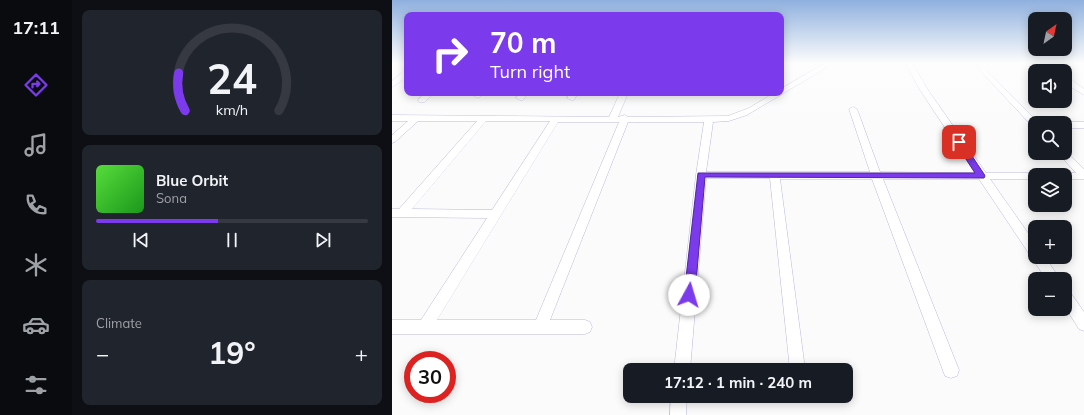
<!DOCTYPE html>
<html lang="en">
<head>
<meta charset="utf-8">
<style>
  :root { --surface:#171b24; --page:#20242c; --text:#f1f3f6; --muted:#9ea1a6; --line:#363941; --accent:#7c3aed }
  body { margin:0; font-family:Mulish,sans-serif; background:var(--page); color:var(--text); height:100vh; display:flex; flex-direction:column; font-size:15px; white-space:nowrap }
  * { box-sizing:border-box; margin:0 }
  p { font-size:13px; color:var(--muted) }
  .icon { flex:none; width:22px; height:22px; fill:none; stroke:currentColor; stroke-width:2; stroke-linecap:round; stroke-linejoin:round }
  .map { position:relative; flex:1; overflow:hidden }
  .sheet { display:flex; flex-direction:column; gap:10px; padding:10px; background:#0d0f14; width:320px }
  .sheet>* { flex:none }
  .top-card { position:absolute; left:12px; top:12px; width:380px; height:84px; border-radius:8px; box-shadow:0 2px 10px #0003; background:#7c3aed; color:#fff; overflow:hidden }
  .needle { width:26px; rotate:33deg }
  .tools { position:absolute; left:636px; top:12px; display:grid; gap:8px }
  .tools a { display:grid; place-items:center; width:44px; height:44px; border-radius:8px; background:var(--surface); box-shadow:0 2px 10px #0003; font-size:20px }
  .speed { position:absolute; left:12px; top:351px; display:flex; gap:8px; font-size:20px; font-weight:700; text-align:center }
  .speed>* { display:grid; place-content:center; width:52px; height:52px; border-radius:50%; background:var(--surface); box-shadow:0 2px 10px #0003; line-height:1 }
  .speed .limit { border:6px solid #d22; background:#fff; color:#111 }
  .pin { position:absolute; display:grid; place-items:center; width:34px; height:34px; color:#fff; margin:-17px; border-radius:8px; box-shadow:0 2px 6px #0006 }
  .me { position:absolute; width:44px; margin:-22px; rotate:6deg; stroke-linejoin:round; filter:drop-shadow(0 0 3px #0008) }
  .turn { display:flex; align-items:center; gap:14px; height:84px; padding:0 20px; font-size:18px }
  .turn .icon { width:52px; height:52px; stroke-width:2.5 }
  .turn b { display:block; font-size:28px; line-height:34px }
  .big { font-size:30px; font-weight:700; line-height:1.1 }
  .sheet .card { flex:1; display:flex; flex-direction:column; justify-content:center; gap:6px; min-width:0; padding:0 14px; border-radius:8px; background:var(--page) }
  .sheet .dial { align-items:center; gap:0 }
  .dial svg { height:104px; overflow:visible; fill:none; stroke:var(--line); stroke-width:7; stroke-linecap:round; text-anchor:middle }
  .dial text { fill:var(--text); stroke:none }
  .song { display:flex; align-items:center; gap:12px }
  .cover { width:48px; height:48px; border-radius:6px; background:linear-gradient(135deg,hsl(110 70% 55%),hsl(120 70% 35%)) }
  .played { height:4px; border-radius:2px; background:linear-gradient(90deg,var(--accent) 45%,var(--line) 45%) }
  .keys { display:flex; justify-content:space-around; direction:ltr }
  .heat { display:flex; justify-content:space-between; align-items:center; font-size:22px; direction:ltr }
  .trip { position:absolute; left:231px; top:363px; width:230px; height:40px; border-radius:8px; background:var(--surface); box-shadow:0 2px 10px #0003; font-weight:700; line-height:40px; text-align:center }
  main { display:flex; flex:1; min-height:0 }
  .menu { display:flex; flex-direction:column; width:72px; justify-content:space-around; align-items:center; background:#090b0e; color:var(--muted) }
  .menu .icon { width:28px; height:28px }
  .menu .selected { color:var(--accent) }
  .menu b { font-size:18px; color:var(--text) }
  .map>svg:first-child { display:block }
</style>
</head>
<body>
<main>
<nav class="menu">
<b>17:11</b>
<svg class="icon selected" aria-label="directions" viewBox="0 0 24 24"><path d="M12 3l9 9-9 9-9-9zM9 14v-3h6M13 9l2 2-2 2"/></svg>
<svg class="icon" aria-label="music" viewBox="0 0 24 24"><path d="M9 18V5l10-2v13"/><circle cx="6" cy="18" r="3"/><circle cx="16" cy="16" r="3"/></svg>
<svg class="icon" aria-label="phone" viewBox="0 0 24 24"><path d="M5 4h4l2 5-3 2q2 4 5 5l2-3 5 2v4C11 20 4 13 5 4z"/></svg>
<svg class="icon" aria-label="climate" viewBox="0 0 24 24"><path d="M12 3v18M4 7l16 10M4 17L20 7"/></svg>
<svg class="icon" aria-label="car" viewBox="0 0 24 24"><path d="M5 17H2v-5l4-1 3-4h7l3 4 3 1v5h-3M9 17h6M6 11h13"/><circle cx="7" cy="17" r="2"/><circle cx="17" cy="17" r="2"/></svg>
<svg class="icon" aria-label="filters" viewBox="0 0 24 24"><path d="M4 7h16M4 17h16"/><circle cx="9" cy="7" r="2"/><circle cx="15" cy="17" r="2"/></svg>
</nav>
<section class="sheet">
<div class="card dial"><svg viewBox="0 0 100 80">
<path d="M14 69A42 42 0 1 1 86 69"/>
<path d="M14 69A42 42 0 0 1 9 40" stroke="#7c3aed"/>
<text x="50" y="56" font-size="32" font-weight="700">24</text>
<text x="50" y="72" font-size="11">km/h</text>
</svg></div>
<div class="card">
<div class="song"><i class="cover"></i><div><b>Blue Orbit</b><p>Sona</p></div></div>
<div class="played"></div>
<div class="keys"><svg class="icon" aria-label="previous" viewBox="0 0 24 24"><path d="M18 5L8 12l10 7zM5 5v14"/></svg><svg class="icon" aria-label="pause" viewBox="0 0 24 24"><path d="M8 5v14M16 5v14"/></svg><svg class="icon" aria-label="next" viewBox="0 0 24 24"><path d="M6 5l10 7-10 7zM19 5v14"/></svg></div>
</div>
<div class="card"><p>Climate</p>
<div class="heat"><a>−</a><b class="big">19°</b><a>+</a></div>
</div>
</section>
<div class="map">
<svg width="692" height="415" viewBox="0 0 692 415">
  <rect width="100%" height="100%" fill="#fbfbfb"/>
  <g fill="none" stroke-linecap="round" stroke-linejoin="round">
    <!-- minor casing -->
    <g stroke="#bab9dc" stroke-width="1">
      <path id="minor" d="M433,63h9l-87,52 -18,6 -16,1 -7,50h164l-21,-63 4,-2 4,2 23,63 95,1 -55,-83 -15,-27h7l16,27 58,83h49l4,2h-4v4h-45l45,64v14h10l15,22h-14l-67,-100h-96l76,191 -2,6 -6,2 -6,-2 -73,-197h-92l25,190 -15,1 -20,-192h-64l-16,192h-16l22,-195 8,-53h-76l-78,198h35l5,2 2,5 -2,5 -5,2h-193v-14h29l66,-102 -95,-1v-8h7l78,-88h-59l-23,21 -3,1v-8l16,-14h-16v-6l217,2 11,-24h8l-10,24 7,-2 3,2 100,-1 21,-8 25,-15h7v-4zM94,121h64l-58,89 -80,-1zM166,122h61l-83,198h-99z
        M587,64l2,1 57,57 -3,1v4l-3,-1 -55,-59 -1,-1z
        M12,71h3v6l-15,10v-6z
        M674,80h6l12,9v6l-18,-11z
        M33,93h8l-8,9h-6l-1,-2z
        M85,93h8l-7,5 -4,-2z
        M128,93h8l-5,7h-3l-4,-2z
        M178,93h8l-4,7h-3l-4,-2z
        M673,122h19v6h-19v-5h-2z
        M673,151l19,18v10h-19v-4h-4l4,-2h11l-18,-20h7z
        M673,290l5,2 14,20v19l-5,-2 -14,-22z
        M279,396h16l-1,19h-16z"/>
    </g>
    <!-- minor -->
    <use href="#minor" fill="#fff" fill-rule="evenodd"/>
  </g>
  <!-- sky -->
  <linearGradient id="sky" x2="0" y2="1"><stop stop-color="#8fb0de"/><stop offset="0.52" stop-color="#fdfdfd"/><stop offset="1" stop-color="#fdfdfd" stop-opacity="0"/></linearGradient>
  <rect width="692" height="122" fill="url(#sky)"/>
  <!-- route -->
  <path fill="#7c3aed" stroke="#51269a" d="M567,140l3,1 22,33 1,2 -1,2 -279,-1 -10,118 -2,3 -4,2 -4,-2 -1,-3 14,-122h277l-20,-31z"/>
</svg>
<div class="tools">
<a><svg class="needle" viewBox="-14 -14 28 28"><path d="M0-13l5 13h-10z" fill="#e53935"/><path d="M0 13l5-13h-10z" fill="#9ea1a6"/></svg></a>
<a><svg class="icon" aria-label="sound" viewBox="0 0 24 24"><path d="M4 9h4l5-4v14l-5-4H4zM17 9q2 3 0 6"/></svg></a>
<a><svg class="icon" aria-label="search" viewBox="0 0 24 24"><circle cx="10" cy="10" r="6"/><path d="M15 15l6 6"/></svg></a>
<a><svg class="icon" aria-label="layers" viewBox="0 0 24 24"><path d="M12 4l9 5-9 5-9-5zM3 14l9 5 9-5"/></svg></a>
<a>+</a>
<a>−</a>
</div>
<div class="speed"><div class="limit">30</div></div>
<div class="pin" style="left:567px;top:142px;background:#d93025"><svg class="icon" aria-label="arrive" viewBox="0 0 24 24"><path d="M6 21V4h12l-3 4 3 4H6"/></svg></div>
<svg class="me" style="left:297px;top:295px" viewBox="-20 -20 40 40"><circle r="19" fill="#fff"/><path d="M0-13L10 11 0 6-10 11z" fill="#7c3aed"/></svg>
<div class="trip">17:12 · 1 min · 240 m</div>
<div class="top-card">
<div class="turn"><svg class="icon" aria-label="right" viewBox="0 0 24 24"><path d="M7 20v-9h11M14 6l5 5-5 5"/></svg><div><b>70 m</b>Turn right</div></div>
</div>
</div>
</main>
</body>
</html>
